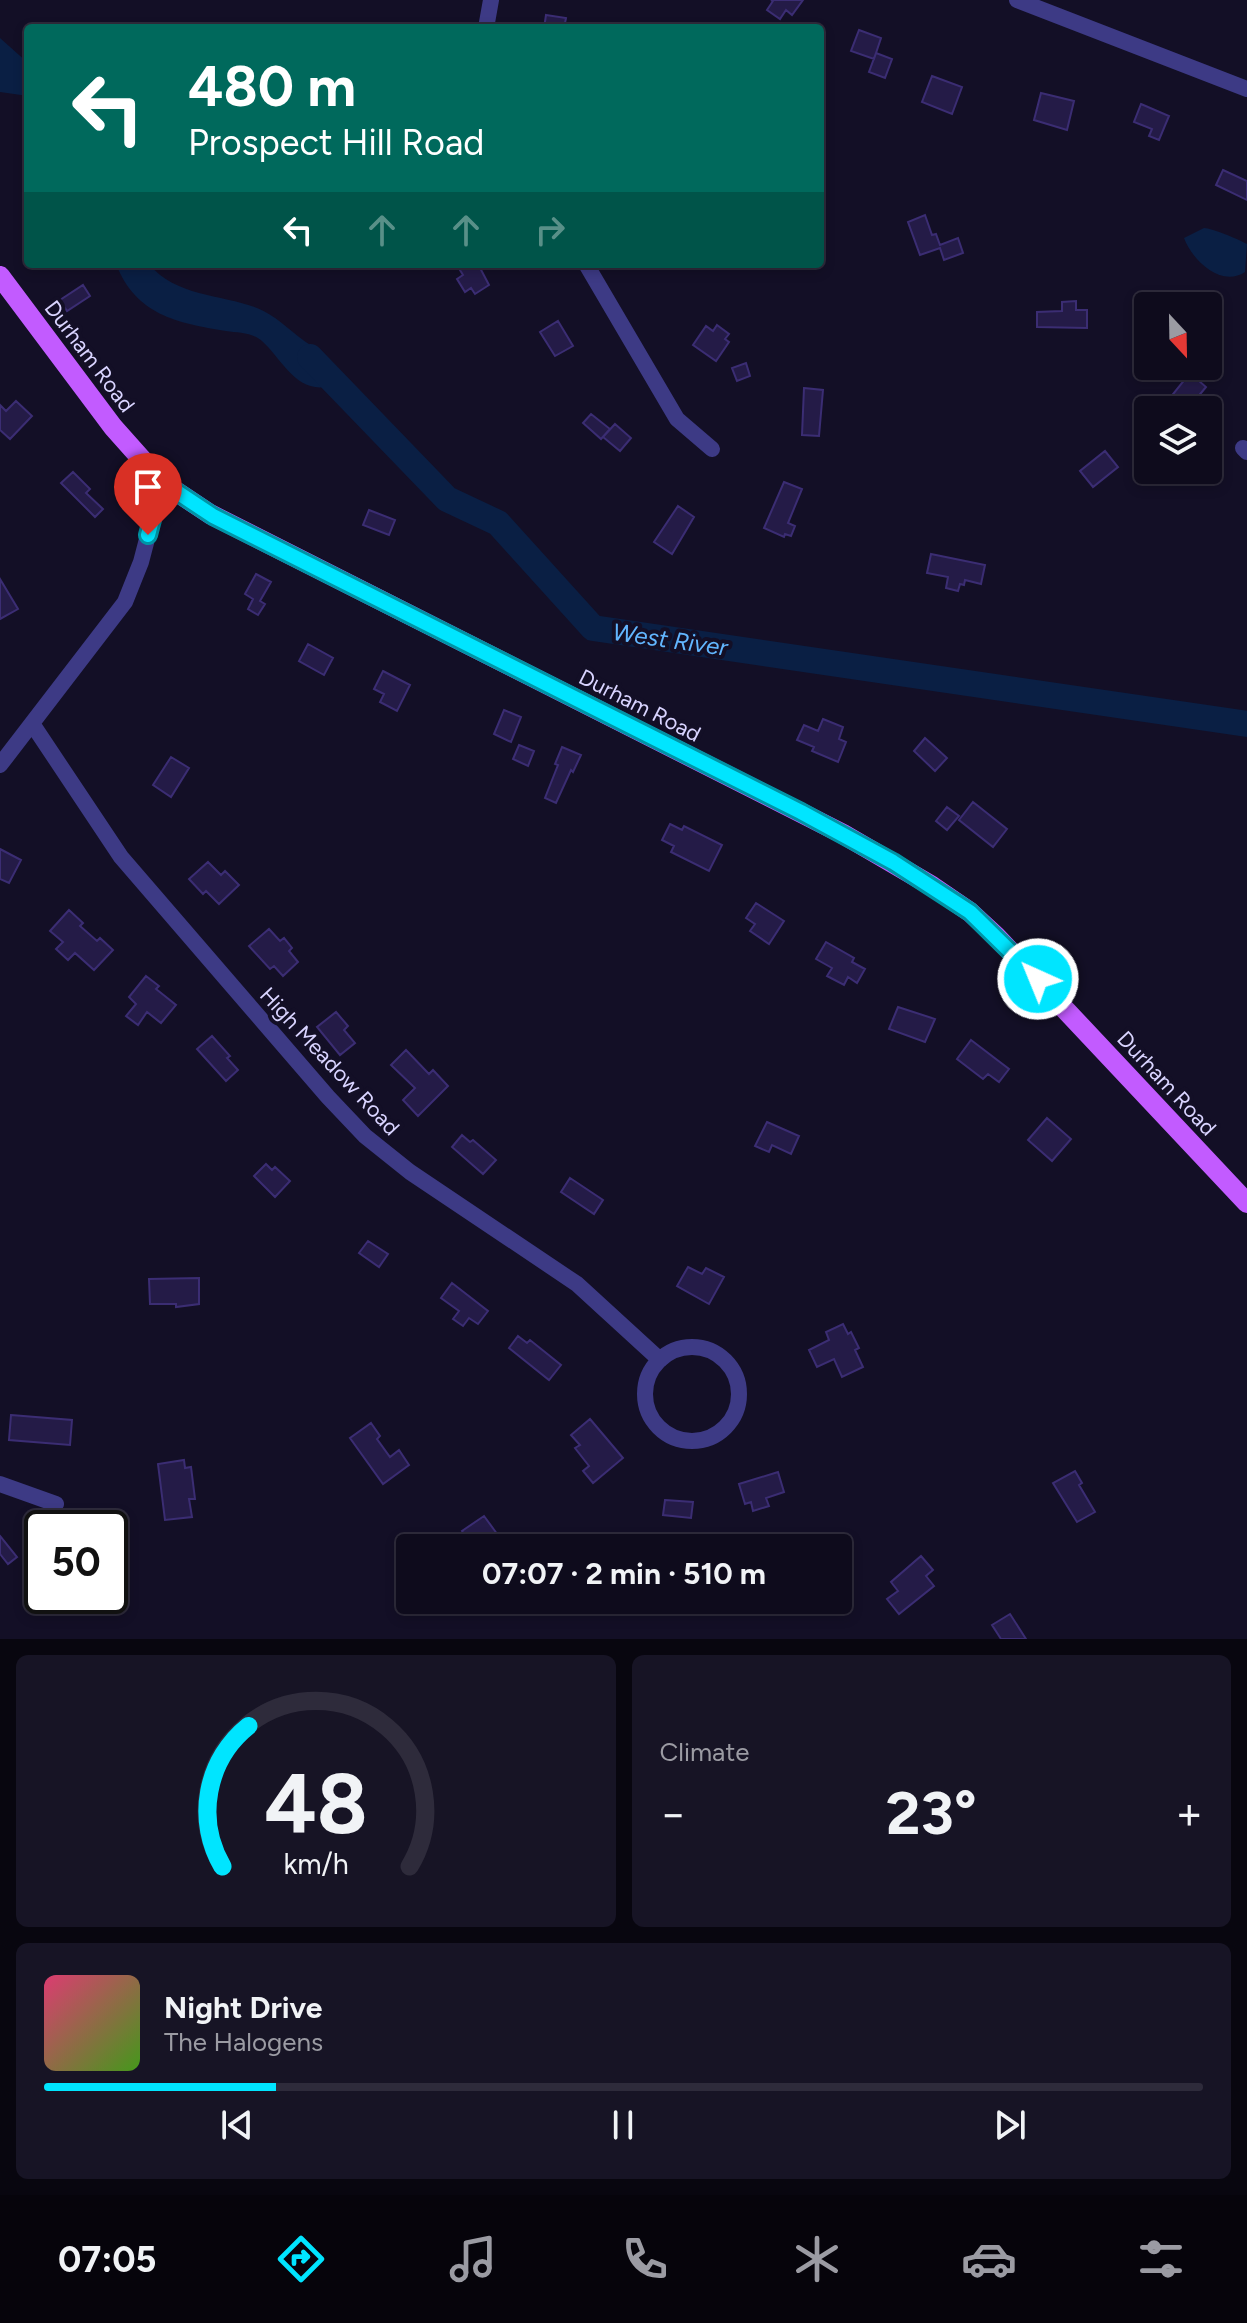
<!DOCTYPE html>
<html lang="en">
<head>
<meta charset="utf-8">
<style>
  :root { --surface:#0e0b1c; --page:#171425; --text:#f1f3f6; --muted:#9b9ba3; --line:#2e2b3b; --accent:#00e5ff }
  body { margin:0; font-family:Figtree,sans-serif; background:var(--page); color:var(--text); height:100vh; display:flex; flex-direction:column; font-size:30px; white-space:nowrap }
  * { box-sizing:border-box; margin:0 }
  p { font-size:26px; color:var(--muted) }
  .icon { flex:none; width:44px; height:44px; fill:none; stroke:currentColor; stroke-width:2; stroke-linecap:round; stroke-linejoin:round }
  .map { position:relative; height:1639px; overflow:hidden }
  .drawer { display:flex; flex-direction:column; gap:16px; padding:16px; background:#08060f; flex:1 }
  .drawer>* { flex:none }
  .guide { position:absolute; left:24px; top:24px; width:800px; height:244px; border-radius:8px; box-shadow:0 4px 12px #0003,0 0 0 2px var(--line); background:#00695c; color:#fff; overflow:hidden }
  .needle { width:52px; rotate:158deg }
  .fabs { position:absolute; left:1134px; top:292px; display:grid; gap:16px }
  .fabs a { display:grid; place-items:center; width:88px; height:88px; border-radius:8px; background:var(--surface); box-shadow:0 4px 12px #0003,0 0 0 2px var(--line); font-size:40px }
  .speed { position:absolute; left:24px; top:1510px; display:flex; gap:16px; font-size:40px; font-weight:700; text-align:center }
  .speed>* { display:grid; place-content:center; width:104px; height:104px; border-radius:50%; background:var(--surface); box-shadow:0 4px 12px #0003,0 0 0 2px var(--line); line-height:1 }
  .speed .limit { border:4px solid #111; border-radius:12px; background:#fff; color:#111 }
  .pin { position:absolute; display:grid; place-items:center; width:68px; height:68px; color:#fff; margin:-82px -34px; border-radius:50% 50% 50% 0; rotate:-45deg; box-shadow:0 0 8px #0007 }
  .pin .icon { rotate:45deg }
  .me { position:absolute; width:88px; margin:-44px; rotate:316deg; stroke-linejoin:round; filter:drop-shadow(0 0 6px #0008) }
  .turn { display:flex; align-items:center; gap:28px; height:168px; padding:0 32px; font-size:36px }
  .turn .icon { width:104px; height:104px; stroke-width:2.5 }
  .turn b { display:block; font-size:56px; line-height:68px }
  .lanes { display:flex; align-items:center; height:76px; padding:0 32px; background:#0003; justify-content:center; gap:40px; direction:ltr }
  .lanes .off { opacity:.35 }
  .big { font-size:60px; font-weight:700; line-height:1.1 }
  .drawer .tile { flex:1; display:flex; flex-direction:column; justify-content:center; gap:12px; min-width:0; padding:0 28px; border-radius:12px; background:var(--page) }
  .drawer .dial { align-items:center; gap:0 }
  .dial svg { height:208px; overflow:visible; fill:none; stroke:var(--line); stroke-width:7; stroke-linecap:round; text-anchor:middle }
  .dial text { fill:var(--text); stroke:none }
  .song { display:flex; align-items:center; gap:24px }
  .cover { width:96px; height:96px; border-radius:12px; background:linear-gradient(135deg,hsl(340 70% 55%),hsl(100 70% 35%)) }
  .played { height:8px; border-radius:4px; background:linear-gradient(90deg,var(--accent) 20%,var(--line) 20%) }
  .keys { display:flex; justify-content:space-around; direction:ltr }
  .heat { display:flex; justify-content:space-between; align-items:center; font-size:44px; direction:ltr }
  .drawer .tiles { flex:1; display:grid; gap:16px; grid-template-columns:1fr 1fr }
  .tile:last-child { grid-column:span 2 }
  .trip { position:absolute; left:396px; top:1534px; width:456px; height:80px; border-radius:8px; background:var(--surface); box-shadow:0 4px 12px #0003,0 0 0 2px var(--line); font-weight:700; line-height:80px; text-align:center }
  .tabs { display:flex; height:128px; justify-content:space-around; align-items:center; background:#06040b; color:var(--muted) }
  .tabs .icon { width:56px; height:56px }
  .tabs .current { color:var(--accent) }
  .tabs b { font-size:36px; color:var(--text) }
  .map>svg:first-child { display:block }
</style>
</head>
<body>
<div class="map">
<svg width="1247" height="1639" viewBox="0 0 1247 1639">
  <rect width="100%" height="100%" fill="#130f26"/>
  <!-- water -->
  <path fill="#0a1f44" d="M0,38l28,25v33l-28,-4z
    M1204,228c8,0 36,12 43,16l-2,28c-24,16 -53,-12 -61,-34z
    M116,264h33c27,33 72,30 108,44 18,7 31,21 46,32 15,10 28,20 31,38l-4,8c-33,9 -48,-27 -68,-45 -10,-9 -24,-8 -36,-10 -49,-8 -90,-16 -110,-67z"/>
  <g fill="none" stroke-linecap="round" stroke-linejoin="round">
    <!-- river -->
    <path stroke="#0a1f44" stroke-width="26" d="M310,357l137,142 51,24 95,105 654,96"/>
  </g>
  <!-- building -->
  <path fill="#241b47" stroke="#3b2d73" stroke-width="2" d="M771,0h32l-11,15 -6,-5 -6,9 -13,-9 6,-9z
    M546,15l20,3 -2,10h-20z
    M859,30l22,8 -7,21 -23,-8z
    M876,53l16,6 -7,19 -16,-6z
    M932,76l30,11 -10,27 -30,-12z
    M1041,93l33,8 -7,29 -33,-10z
    M1141,104l28,12 -10,24 -10,-4 3,-7 -18,-7z
    M1223,170l24,11v19l-31,-15z
    M925,215l7,20 4,-1 4,11 18,-7 5,15 -19,7 -4,-12 -20,7 -12,-33z
    M470,264h8l11,21 -14,9 -4,-6 -6,4 -8,-13 6,-4 -3,-5z
    M83,285l7,11 -23,15 -7,-11z
    M1076,301v9h11v18l-50,-1v-15l25,-1v-9z
    M558,321l15,25 -18,10 -15,-24z
    M717,325l12,9 -4,5 4,3 -13,19 -23,-16 13,-19 7,5z
    M746,363l4,13 -13,5 -5,-13z
    M1190,373l16,14 -19,23h-5l-13,-11z
    M804,388l19,2 -4,46 -17,-1z
    M16,401l16,15 -22,23 -10,-9v-25l6,6z
    M591,414l19,15 -9,10 -18,-16z
    M615,424l16,14 -11,13 -17,-14z
    M1105,451l13,16 -25,20 -13,-16z
    M73,472l17,17 -4,4 17,16 -8,8 -34,-34z
    M784,482l18,7 -14,34 7,3 -4,10 -6,-2 -1,3 -20,-9z
    M678,506l16,11 -22,37 -18,-12z
    M369,510l26,10 -6,15 -26,-10z
    M931,554l54,11 -4,19 -16,-4 -1,5 -4,-1 -2,7 -12,-3 2,-11 -21,-4z
    M256,574l15,8 -11,19 5,3 -7,11 -10,-6 5,-10 -8,-5z
    M0,579l18,30 -18,10z
    M308,644l25,14 -9,17 -25,-14z
    M383,671l27,14 -13,26 -17,-9 4,-8 -10,-5z
    M504,710l17,7 -10,25 -17,-8z
    M823,719l20,8 -4,12 7,3 -8,20 -26,-11 2,-4 -17,-7 7,-15 14,6z
    M925,738l22,20 -12,13 -21,-20z
    M519,745l15,6 -6,15 -15,-7z
    M562,747l19,8 -8,17 -2,-2 -15,33 -11,-5 11,-28 2,-5 -3,-1z
    M171,757l18,11 -18,29 -18,-12z
    M973,802l34,27 -14,18 -34,-27z
    M947,807l12,9 -12,14 -11,-9z
    M670,824l12,6 2,-4 38,19 -13,26 -38,-19 3,-6 -12,-6z
    M0,849l21,11 -12,23 -9,-4z
    M208,862l13,13 4,-4 14,14 -20,19 -13,-13 -3,3 -14,-15z
    M756,903l28,18 -15,23 -19,-13 5,-7 -9,-6z
    M69,910l14,13 -3,3 17,15 3,-3 13,12 -19,20 -19,-17 -7,7 -12,-11 7,-7 -13,-11z
    M269,929l11,12 4,-3 8,10 -3,3 9,11 -15,14 -9,-10 -4,3 -21,-23z
    M826,942l28,16 -2,4 13,7 -8,14 -9,-6 -4,8 -17,-9 5,-8 -16,-9z
    M146,976l13,10 -3,3 20,16 -15,18 -14,-11 -9,13 -12,-9 10,-12 -7,-7z
    M898,1007l37,12 -10,23 -36,-13z
    M336,1012l12,14 -4,4 11,13 -15,12 -23,-28z
    M212,1036l18,20 -3,2 11,12 -12,11 -29,-32z
    M971,1040l38,29 -10,13 -11,-8 -5,5 -26,-20z
    M406,1050l23,24 4,-4 15,16 -30,30 -15,-16 12,-12 -24,-23z
    M1047,1118l24,21 -19,22 -24,-21z
    M767,1122l32,14 -8,18 -19,-9 -3,7 -14,-6z
    M462,1135l8,7 3,-2 23,20 -13,14 -31,-27z
    M266,1164l6,6 3,-3 15,14 -15,16 -21,-21z
    M570,1178l33,22 -9,14 -33,-22z
    M368,1241l20,13 -9,13 -20,-14z
    M688,1267l14,7 4,-6 18,9 -15,27 -32,-18z
    M199,1278v26l-23,3v-3h-26l-1,-25z
    M452,1283l36,28 -10,13 -9,-6 -6,8 -10,-7 6,-8 -18,-13z
    M843,1324l5,10 3,-2 8,16 -4,2 8,17 -21,10 -8,-18 -17,8 -8,-17 20,-10 -3,-8z
    M518,1336l9,7 3,-3 31,25 -12,15 -40,-32z
    M11,1415l61,5 -2,25 -61,-5z
    M590,1419l33,39 -30,25 -10,-12 6,-5 -14,-18 5,-3 -9,-10z
    M371,1423l9,13 -3,3 13,18 9,-7 10,15 -26,19 -33,-46z
    M184,1460l1,8 6,-1 4,32h-6l3,18 -27,3 -7,-56z
    M1075,1471l7,12 -3,2 16,27 -18,10 -24,-39z
    M778,1472l6,20 -18,6 3,8 -16,5 -2,-9 -6,2 -6,-20z
    M665,1500l28,2 -2,16 -28,-3z
    M484,1516l11,15 12,17h-36l-5,-7 2,-2 -6,-8z
    M0,1536l17,21 -9,7 -8,-10z
    M921,1556l12,14 -7,6 8,10 -35,28 -12,-15 11,-8 -7,-9z
    M1010,1614l16,25h-25l-9,-14z"/>
  <g fill="none" stroke-linecap="round" stroke-linejoin="round">
    <!-- minor -->
    <path stroke="#3d3a85" stroke-width="16" d="M1017,0l230,89
      M486,28l5,-28
      M586,264l91,155 35,30
      M1243,448l4,4
      M33,725l88,132 207,240 37,39 45,36 167,112 83,76
      M0,765l125,-163 16,-40 21,-80
      M645 1394a47 47 0 1 1 94 0a47 47 0 1 1-94 0Z
      M0,1484l56,20"/>
    <!-- major -->
    <path stroke="#c25bff" stroke-width="20" d="M0,276l113,151 49,55 48,32 633,320 89,52 38,26 26,24 251,267"/>
  </g>
  <g fill="none" stroke-linecap="round" stroke-linejoin="round">
    <!-- route casing -->
    <g stroke="#0095a6" stroke-width="20">
      <path id="route" d="M148,535l14,-53 51,34 588,296 92,50 77,50 68,67"/>
    </g>
    <!-- route -->
    <use href="#route" stroke="#00e5ff" stroke-width="14"/>
  </g>
  <g text-anchor="middle" stroke-width="8" stroke-linejoin="round" paint-order="stroke">
    <!-- street labels -->
    <g font-size="22" fill="#d9d4ff" stroke="#130f26">
      <text transform="translate(90 356) rotate(53)" y="8">Durham Road</text>
      <text transform="translate(640 705) rotate(27)" y="8">Durham Road</text>
      <text transform="translate(330 1061) rotate(47)" y="8">High Meadow Road</text>
      <text transform="translate(1167 1083) rotate(47)" y="8">Durham Road</text>
    </g>
    <!-- water labels -->
    <g font-size="24" font-style="italic" fill="#62b6ff" stroke="#130f26">
      <text transform="translate(670 640) rotate(8)" y="8">West River</text>
    </g>
  </g>
</svg>
<div class="fabs">
<a><svg class="needle" viewBox="-14 -14 28 28"><path d="M0-13l5 13h-10z" fill="#e53935"/><path d="M0 13l5-13h-10z" fill="#9b9ba3"/></svg></a>
<a><svg class="icon" aria-label="layers" viewBox="0 0 24 24"><path d="M12 4l9 5-9 5-9-5zM3 14l9 5 9-5"/></svg></a>
</div>
<div class="speed"><div class="limit">50</div></div>
<div class="pin" style="left:148px;top:535px;background:#d93025"><svg class="icon" aria-label="arrive" viewBox="0 0 24 24"><path d="M6 21V4h12l-3 4 3 4H6"/></svg></div>
<svg class="me" style="left:1038px;top:979px" viewBox="-20 -20 40 40"><circle r="17" fill="#00e5ff" stroke="#fff" stroke-width="3"/><path d="M0-11L8 9 0 5-8 9z" fill="#fff"/></svg>
<div class="trip">07:07 · 2 min · 510 m</div>
<div class="guide">
<div class="turn"><svg class="icon" aria-label="left" viewBox="0 0 24 24"><path d="M17 20v-9H6M10 6l-5 5 5 5"/></svg><div><b>480 m</b>Prospect Hill Road</div></div>
<div class="lanes"><svg class="icon" aria-label="left" viewBox="0 0 24 24"><path d="M17 20v-9H6M10 6l-5 5 5 5"/></svg><svg class="icon off" aria-label="ahead" viewBox="0 0 24 24"><path d="M12 20V5M6 11l6-6 6 6"/></svg><svg class="icon off" aria-label="ahead" viewBox="0 0 24 24"><path d="M12 20V5M6 11l6-6 6 6"/></svg><svg class="icon off" aria-label="right" viewBox="0 0 24 24"><path d="M7 20v-9h11M14 6l5 5-5 5"/></svg></div>
</div>
</div>
<section class="drawer">
<div class="tiles">
<div class="tile dial"><svg viewBox="0 0 100 80">
<path d="M14 69A42 42 0 1 1 86 69"/>
<path d="M14 69A42 42 0 0 1 24 15" stroke="#00e5ff"/>
<text x="50" y="56" font-size="32" font-weight="700">48</text>
<text x="50" y="72" font-size="11">km/h</text>
</svg></div>
<div class="tile"><p>Climate</p>
<div class="heat"><a>−</a><b class="big">23°</b><a>+</a></div>
</div>
<div class="tile">
<div class="song"><i class="cover"></i><div><b>Night Drive</b><p>The Halogens</p></div></div>
<div class="played"></div>
<div class="keys"><svg class="icon" aria-label="previous" viewBox="0 0 24 24"><path d="M18 5L8 12l10 7zM5 5v14"/></svg><svg class="icon" aria-label="pause" viewBox="0 0 24 24"><path d="M8 5v14M16 5v14"/></svg><svg class="icon" aria-label="next" viewBox="0 0 24 24"><path d="M6 5l10 7-10 7zM19 5v14"/></svg></div>
</div>
</div>
</section>
<nav class="tabs">
<b>07:05</b>
<svg class="icon current" aria-label="directions" viewBox="0 0 24 24"><path d="M12 3l9 9-9 9-9-9zM9 14v-3h6M13 9l2 2-2 2"/></svg>
<svg class="icon" aria-label="music" viewBox="0 0 24 24"><path d="M9 18V5l10-2v13"/><circle cx="6" cy="18" r="3"/><circle cx="16" cy="16" r="3"/></svg>
<svg class="icon" aria-label="phone" viewBox="0 0 24 24"><path d="M5 4h4l2 5-3 2q2 4 5 5l2-3 5 2v4C11 20 4 13 5 4z"/></svg>
<svg class="icon" aria-label="climate" viewBox="0 0 24 24"><path d="M12 3v18M4 7l16 10M4 17L20 7"/></svg>
<svg class="icon" aria-label="car" viewBox="0 0 24 24"><path d="M5 17H2v-5l4-1 3-4h7l3 4 3 1v5h-3M9 17h6M6 11h13"/><circle cx="7" cy="17" r="2"/><circle cx="17" cy="17" r="2"/></svg>
<svg class="icon" aria-label="filters" viewBox="0 0 24 24"><path d="M4 7h16M4 17h16"/><circle cx="9" cy="7" r="2"/><circle cx="15" cy="17" r="2"/></svg>
</nav>
</body>
</html>
